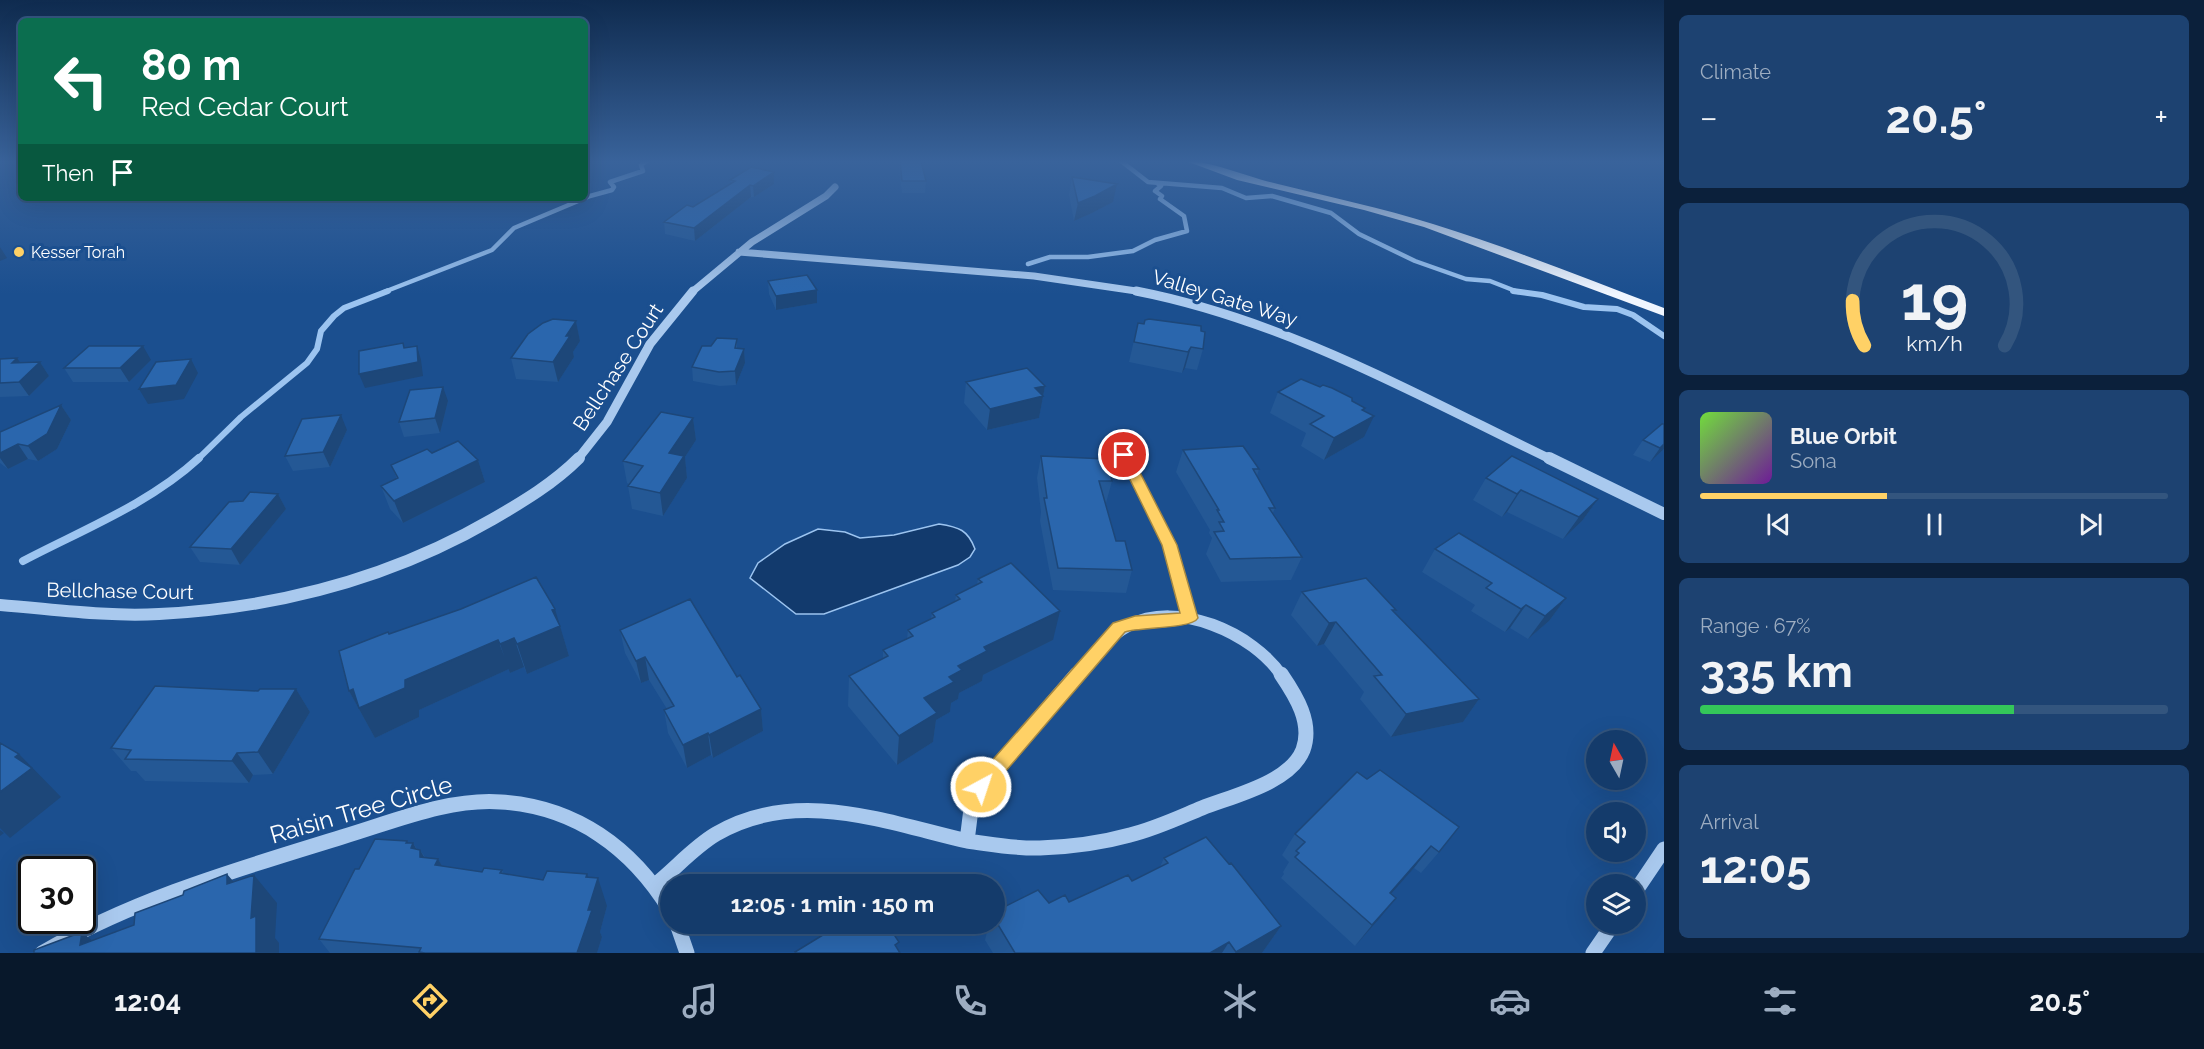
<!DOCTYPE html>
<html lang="en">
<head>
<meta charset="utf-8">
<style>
  :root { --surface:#143b6b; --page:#1d4271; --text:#f1f3f6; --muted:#9dadc1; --line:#33557e; --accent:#ffd166 }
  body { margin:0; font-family:Raleway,sans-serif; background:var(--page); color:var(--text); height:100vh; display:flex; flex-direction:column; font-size:22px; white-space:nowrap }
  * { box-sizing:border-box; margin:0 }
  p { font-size:20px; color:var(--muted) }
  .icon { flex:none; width:33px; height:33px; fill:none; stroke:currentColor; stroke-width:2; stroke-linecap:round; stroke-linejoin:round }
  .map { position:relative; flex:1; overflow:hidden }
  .panel { display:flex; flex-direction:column; gap:15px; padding:15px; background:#0b203b; width:540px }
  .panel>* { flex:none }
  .top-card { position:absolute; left:18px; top:18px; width:570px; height:183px; border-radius:9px; box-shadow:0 6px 24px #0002,0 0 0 2px var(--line); background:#0b6e4f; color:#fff; overflow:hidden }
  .needle { width:39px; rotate:351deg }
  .fabs { position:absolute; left:1586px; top:730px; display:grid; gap:12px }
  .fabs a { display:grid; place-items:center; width:60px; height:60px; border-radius:50%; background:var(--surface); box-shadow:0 6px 24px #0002,0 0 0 2px var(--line); font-size:30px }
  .speed { position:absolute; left:18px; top:856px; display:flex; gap:12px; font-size:30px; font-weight:700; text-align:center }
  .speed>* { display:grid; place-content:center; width:78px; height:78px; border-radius:50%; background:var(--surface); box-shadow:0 6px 24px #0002,0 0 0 2px var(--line); line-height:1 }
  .speed .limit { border:3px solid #111; border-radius:9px; background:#fff; color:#111 }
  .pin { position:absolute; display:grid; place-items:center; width:51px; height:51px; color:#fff; margin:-26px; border:3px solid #fff; border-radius:50%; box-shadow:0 2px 6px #0007 }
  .me { position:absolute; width:66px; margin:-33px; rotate:40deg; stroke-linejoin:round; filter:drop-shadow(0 0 4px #0008) }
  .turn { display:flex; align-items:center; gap:21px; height:126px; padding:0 24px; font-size:27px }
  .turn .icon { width:78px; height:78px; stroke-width:2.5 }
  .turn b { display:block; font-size:42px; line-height:51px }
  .then { display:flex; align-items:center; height:57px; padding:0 24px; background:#0003; gap:12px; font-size:22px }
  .big { font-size:45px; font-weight:700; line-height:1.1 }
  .panel .widget { flex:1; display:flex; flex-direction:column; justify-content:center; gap:9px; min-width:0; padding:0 21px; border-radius:9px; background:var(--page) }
  .panel .dial { align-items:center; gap:0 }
  .dial svg { height:156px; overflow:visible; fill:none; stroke:var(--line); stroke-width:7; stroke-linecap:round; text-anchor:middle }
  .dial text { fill:var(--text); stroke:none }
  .song { display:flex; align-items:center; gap:18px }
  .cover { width:72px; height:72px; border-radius:9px; background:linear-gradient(135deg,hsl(100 70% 55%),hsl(280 70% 35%)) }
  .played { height:6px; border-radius:3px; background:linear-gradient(90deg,var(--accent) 40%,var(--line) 40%) }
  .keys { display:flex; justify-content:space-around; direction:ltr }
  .heat { display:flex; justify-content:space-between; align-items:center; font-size:33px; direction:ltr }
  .charge { height:9px; border-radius:4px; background:linear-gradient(90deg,#34c759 67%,var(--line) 0) }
  .trip { position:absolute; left:660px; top:874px; width:345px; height:60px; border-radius:30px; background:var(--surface); box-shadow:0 6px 24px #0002,0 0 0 2px var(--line); font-weight:700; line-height:60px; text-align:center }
  .menu { display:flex; height:96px; justify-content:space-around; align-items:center; background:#08182b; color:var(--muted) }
  .menu .icon { width:42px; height:42px }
  .menu .on { color:var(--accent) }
  .menu b { font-size:27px; color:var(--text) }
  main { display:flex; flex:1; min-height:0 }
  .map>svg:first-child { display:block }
</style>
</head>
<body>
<main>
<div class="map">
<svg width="1664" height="953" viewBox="0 0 1664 953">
  <rect width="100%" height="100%" fill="#1b4f8f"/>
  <!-- water -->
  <path fill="#123a6d" stroke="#9cc4f0" stroke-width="1.5" d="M939,524c20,3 29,6 36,25l-5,8 -12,8 -134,49h-28l-46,-36 8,-15 27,-19 33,-15 27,3 15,6 34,-3z"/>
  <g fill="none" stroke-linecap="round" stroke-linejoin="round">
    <!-- stream-far2 -->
    <path stroke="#9cc4f0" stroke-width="4.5" d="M1121,161l27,21 74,6 24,10 26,-2 59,17 28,21 56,27 51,18 24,2 28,11
      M1028,264l22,-7h38l45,-6 22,-11 32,-9 -3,-15 -24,-17 2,-3 -7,-5 6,-5 -4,-3
      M384,292l108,-42 22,-22 76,-32 22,-6 2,-3 -4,-5 33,-11 -2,-6 6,-4"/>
    <!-- stream-far1 -->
    <path stroke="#9cc4f0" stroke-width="6" d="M1513,291l29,4 42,12 33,2 16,6 31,21
      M197,460l44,-43 66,-54 10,-14 4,-18 13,-15 10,-8 44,-17"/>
    <!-- stream -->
    <path stroke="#9cc4f0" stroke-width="8" d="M23,561c59,-31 126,-57 176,-103"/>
    <!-- minor-far3 -->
    <path stroke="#a9c9ee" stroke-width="7" d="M739,252l295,24 109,16
      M692,292l60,-50 74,-46 9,-9"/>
    <!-- minor-far2 -->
    <path stroke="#a9c9ee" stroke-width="9" d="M1136,291c149,29 281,104 416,169
      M1124,455l2,5
      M577,460l30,-38 43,-78 43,-53"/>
    <!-- minor-far1 -->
    <path stroke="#a9c9ee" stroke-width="12" d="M1126,458l43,87 21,73
      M1549,458l115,56
      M0,605c53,4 106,12 159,9 118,-6 232,-36 334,-95 31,-18 61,-36 86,-61
      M1075,676c16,-19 31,-38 53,-50 49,-27 125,7 154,50"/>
    <!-- minor -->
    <path stroke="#a9c9ee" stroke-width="15" d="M967,841c24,3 48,8 73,7 30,-1 61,-5 90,-13 25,-6 48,-17 72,-27 30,-12 88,-25 101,-58 10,-27 -7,-54 -22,-76
      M967,841l4,-32 9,-22 97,-113
      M656,884c20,-16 38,-37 60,-50 80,-47 169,-12 251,7
      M1635,892l29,-43
      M677,924l10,29
      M42,953c94,-55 197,-84 300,-116 51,-15 106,-39 159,-35 75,5 131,46 169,108
      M1593,953l20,-29"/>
    <!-- major -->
    <path fill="#f0f6ff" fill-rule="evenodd" d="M1186,161c26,0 64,17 92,23 52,13 104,24 155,40 78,24 154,55 231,84v8l-240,-89 -60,-17 -127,-30z"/>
  </g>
  <!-- wall -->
  <path fill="#245895" d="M899,161h22l5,20 -1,12h-23l-3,-24z
    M774,172v12l-20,13h-3l-56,44 -30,-7 -1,-12 29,-15 38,-23 -1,-4z
    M1072,177l41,25 -21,11 -18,8 -5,-26z
    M768,281l49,22 -41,7 -7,-16z
    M576,321l4,20 -7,11 1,5 -16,25 -42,-3 -5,-21z
    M1138,323l65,26 -6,21 -12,-2 -3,5 -53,-11z
    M737,339v9l7,1 1,14 -9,22 -16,1 -27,-5 -1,-14 19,-21z
    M0,359l21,4 19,-1 9,14 -20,20 -29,1z
    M151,360l-22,22h-56l-9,-14z
    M966,382l79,4 -6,32 -52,12 -23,-27z
    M1278,392l74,9 13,7 -2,3 1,26 -40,23 -23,-14 5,-13 -36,-20z
    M448,401l-8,32 -36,4 -5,-15z
    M61,405l10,15 -14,29 -19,12 -10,-2 -20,10 -8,-6v-31z
    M693,418l3,22 -11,17 2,21 -24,38 -31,-7 -4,-23 1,-2 -2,-1 -4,-22z
    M347,430l-17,37 -37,4 -8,-15z
    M1643,440l21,9 -14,13 -17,-7z
    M1183,450l76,19 -2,7 18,32 -2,5 29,44 -11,23 -70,2 -15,-28 6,-16 -3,-5 1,-3 -34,-58z
    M432,453l46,7 7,22 -82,41 -13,-14 -9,-23 16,-7 -6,-14z
    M1041,456l71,25 -6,22 10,38 16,29 -6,23 -73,-3 -13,-69 1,-9 -4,-34z
    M1486,478l112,21 -16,22 -19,18 -56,-27 -5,5 -29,-17z
    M278,494l8,15 -46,56 -40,-3 -10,-15 53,-46z
    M1435,549l131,49 -17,23 -21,18 -18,-11 -5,4 -34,-21 4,-6 -53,-33z
    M978,579l75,61 -70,35 -1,6 -23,12 -1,6 -7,4 -1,9 -14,8 -3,22 -36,23 -49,-59 1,-30 34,-17v-9l24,-11 1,-9 23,-11 1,-6 23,-11 1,-7 21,-10z
    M1302,592l94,18 -2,2 85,87 -16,23 -72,15 -31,-38 4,-7 -40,-48 -7,2 -26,-31z
    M559,623l10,33 -42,18 -3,-7 -14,6 -1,-4 -90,41v7l-44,21 -26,-47 40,-57z
    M620,630l117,47 24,32 2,22 -50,27 -2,-3 -24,13 -19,-35 -4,-23 3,-1 -18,-29 -8,3 -16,-30z
    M296,689l14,23 -37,62 -20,1 -4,8 -104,-2 -9,-10h-5l-20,-23 147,-57z
    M1357,772l82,80 -18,21 -7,-5 -23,25 5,5 -41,48 -74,-68 3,-4 -1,-2 6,-10 -7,-7 13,-21z
    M409,843h4l4,6 3,1 5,7 13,2 4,7 40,6 20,-2 2,4 39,6 45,-3 19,29 -7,26 2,5 -5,16h-267l-11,-14 40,-70z
    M1164,858l117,68 -19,27h-269l-8,-13 4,-16h5v-12l55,-9 20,-1 63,-21 28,-14z"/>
  <!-- shaded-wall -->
  <path fill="#1d4779" d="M774,172v12l-20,13 -1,-11z
    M1117,184l-4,18 -21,11 -18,8 4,-18z
    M750,185l1,12 -56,44 -1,-13z
    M0,247l7,11 -7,3z
    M817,290v13l-41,7v-14z
    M576,321l4,20 -7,11 1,5 -16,25 -5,-20 13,-26z
    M143,346l8,14 -22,22 -9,-14z
    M417,346l4,14 2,16 -58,12 -6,-14z
    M1191,347l-6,21 -3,5 6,-21z
    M744,349l1,14 -9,22 -1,-14z
    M17,358l10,14 -15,-9z
    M191,359l7,14 -14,26 -36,5 -9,-15z
    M40,362l9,14 -20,20 -10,-14z
    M1045,386l-6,32 -52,12 3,-21 45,-21z
    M443,387l5,14 -8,32 -5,-15z
    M61,405l10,15 -14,29 -19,12 -10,-15z
    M1365,408l-8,17 17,-9 -10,21 -40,23 10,-22 28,-28z
    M341,415l6,15 -17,37 -7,-15z
    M693,418l3,22 -11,17 2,21 -24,38 -3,-23 9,-40z
    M18,444l10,15 -20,10 -8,-11v-5z
    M1664,444v5l-14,13 10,-14z
    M478,460l7,22 -82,41 -9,-22z
    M1521,490l-14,22 -5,5 15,-23z
    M278,494l8,15 -46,56 -9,-16z
    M1598,499l-16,22 -19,18 16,-22z
    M1566,598l-17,23 -21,18 17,-23z
    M1526,605l-16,23 -5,4 16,-23z
    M555,609l14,47 -42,18 -10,-30 35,-34z
    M1060,611l-7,29 -70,35 -1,6 -23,12 -1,6 -7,4 -1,9 -14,8 -3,22 -36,23 2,-29 25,-38 34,-32 26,-19z
    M1336,622l-12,22 -7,2 12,-23z
    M514,638l10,29 -14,6 -10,-29z
    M498,640l11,29 -90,41v7l-44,21 -26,-47 4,-2 52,-9z
    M645,657l4,23 -8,3 -5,-22z
    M296,689l14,23 -37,62 -15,-22z
    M1479,699l-16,23 -72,15 15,-23z
    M761,709l2,22 -50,27 -4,-23z
    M708,733l3,22 -24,13 -4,-23z
    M237,753l16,22 -4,8 -17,-22z
    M19,754l42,43 -51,41 -10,-10v-36l15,-35z
    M0,830l4,3 -4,3z
    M407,841l4,6 2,-4 7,13v-6l16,28 -30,-35z
    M1431,846l-17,22 -41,46 17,-21z
    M438,859l16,28 -19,-22z
    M227,874l24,28 -24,-18z
    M587,874l6,19 5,-15 9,28 -7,26 2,5 -5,16h-20z
    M254,875l23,28 -2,35 4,5v10h-23l-5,-35z
    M1396,898l-17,21 -24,27 17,-21z
    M1281,926l-19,27h-27l1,-1z
    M82,932l25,21 -27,-8z
    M1229,942l-7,11h-12z"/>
  <!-- building -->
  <path fill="#2a66ad" stroke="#1d4779" stroke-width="1.5" d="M900,161h21l5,20h-24z
    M751,167l23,5 -21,14 -3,-1 -56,43 -30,-6 23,-17 6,2 42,-26 -5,-1z
    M1072,177l45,7 -22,12 -17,7z
    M807,275l10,15 -41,6 -8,-15z
    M553,319l23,2 -10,15h4l-17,26 -42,-4 17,-24 15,-11z
    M1149,319l52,7v5l4,1 -2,17 -12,-2 -3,5 -54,-10 4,-19 6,1 1,-4z
    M717,338l20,1 -2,9 9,1 -9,22 -16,1 -27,-5 10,-21h9z
    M403,343l1,5 13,-2 1,16 -59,12v-23z
    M89,346h54l-23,22h-56z
    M17,358l-5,5 28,-1 -21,20 -19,1v-24z
    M191,359l-15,26 -37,4 17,-27z
    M1027,368l18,18 -10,2 8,8 -53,13 -24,-27z
    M1301,379l19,8 3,-2 9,3 20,10v3l13,7 -3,2 12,6 -40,22 -24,-14 14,-8 -46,-24z
    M443,387l-8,31 -36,4 11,-32z
    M61,405l-14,29 -19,12 -10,-2 -18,9v-21z
    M661,412l32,6 -24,35 15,3 -24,37 -32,-7 15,-20 -20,-5z
    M341,415l-18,37 -38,4 17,-37z
    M1662,424h2v20l-4,4 -17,-8z
    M458,441l20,19 -84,41 -13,-15 17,-8 -7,-13 36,-16 5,4z
    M1243,446l16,23h-6l22,39h-6l33,49 -72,2 -16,-27 10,-1 -5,-9h5l-7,-12h2l-36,-60z
    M1041,456l65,3 6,22h-13l17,60h9l7,29 -74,-2 -14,-70h3z
    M1512,456l86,43 -19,18 -58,-27 -4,4 -31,-16z
    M250,492l28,2 -47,55 -41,-2 39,-45 14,-1z
    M1459,533l107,65 -21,18 -19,-11 -5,4 -35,-21 6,-5 -57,-34z
    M1011,563l49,48 -76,36 3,4 -29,15 4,4 -13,7 5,5 -30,16 13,15 -38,23 -50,-60 39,-20 -5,-6 30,-14 -5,-6 27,-13 -3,-4 28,-14 -4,-4 26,-13 -4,-3z
    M536,577l19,32 -3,1 8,16 -43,18 -3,-6 -14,6 -2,-4 -93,40v8l-46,20 -6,-19 -4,2 -10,-40 49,-19 1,2 72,-25z
    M1366,578l30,32h-4l87,89 -73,15 -32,-38 8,-1 -46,-53 -7,1 -27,-31z
    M690,599l47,78 3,-2 21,34 -52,26 -1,-2 -25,12 -19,-35 10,-4 -29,-49 -9,4 -16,-31z
    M155,686l103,5 2,-2h36l-38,63 -21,1 -5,8 -107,-2 6,-9 -20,-2z
    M0,743l19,11 -4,3 17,11 -32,24z
    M1380,770l79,57 -20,25 -8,-6 -41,47 6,5 -24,27 -77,-68 4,-4 -3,-2 9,-9 -10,-8 62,-62 10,7z
    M1206,837l23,27 2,-1 50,63 -45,26 -7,-10 -19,11h-195l-21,-35v-6l44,-22 11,13 16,-8 4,7 59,-27 4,6 36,-18 -4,-5z
    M375,839l32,2 -1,2h7l-2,5 9,2v7l18,2 -3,6 47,7 2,-4 18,2 -2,3 43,7 4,-9 40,3 -1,3 12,1 -10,32h4l-15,43h-152l-6,-1 2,-4 -102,-9 36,-70h4z
    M227,874v10l27,-9 -3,43 5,-2v37h-222v-3l48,-18 -2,13 54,-20 1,-12 48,-18 1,-4z
    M836,924h51l12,18 -4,3 5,8h-104l-1,-1 41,-25 -2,-2z"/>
  <!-- sky -->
  <linearGradient id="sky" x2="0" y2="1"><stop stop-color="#0f2b4f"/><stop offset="0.55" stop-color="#39639b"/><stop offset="1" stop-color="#39639b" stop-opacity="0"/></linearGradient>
  <rect width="1664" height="294" fill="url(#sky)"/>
  <!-- route -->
  <path fill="#ffd166" stroke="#a68842" stroke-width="1.5" d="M1124,451l7,4 46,90 21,73c-6,11 -58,9 -73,14l-138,161 -6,3 -7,-3 -3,-6 3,-6 139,-158 22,-7 45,-3 -18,-68 -44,-90z"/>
  <!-- markers -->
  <circle fill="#ffd166" stroke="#1b4f8f" stroke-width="2" cx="19" cy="252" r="6"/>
  <g text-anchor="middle" stroke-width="6" stroke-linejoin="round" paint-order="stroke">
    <!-- far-poi labels -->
    <g font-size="16" fill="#fff" stroke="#1b4f8f" text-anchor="start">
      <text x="31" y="258">Kesser Torah</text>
    </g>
    <!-- street labels -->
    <g font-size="20" fill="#fff" stroke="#1b4f8f">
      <text transform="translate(1225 298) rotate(17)" y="7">Valley Gate Way</text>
      <text transform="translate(618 367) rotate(-57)" y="7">Bellchase Court</text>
      <text transform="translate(120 591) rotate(1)" y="7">Bellchase Court</text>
    </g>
    <!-- near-street labels -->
    <g font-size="24" fill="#fff" stroke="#1b4f8f">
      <text transform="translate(361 810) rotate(-16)" y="8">Raisin Tree Circle</text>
    </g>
  </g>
</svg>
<div class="fabs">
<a><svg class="needle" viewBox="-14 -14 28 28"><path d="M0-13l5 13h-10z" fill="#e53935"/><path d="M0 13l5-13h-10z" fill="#9dadc1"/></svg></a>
<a><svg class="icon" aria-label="sound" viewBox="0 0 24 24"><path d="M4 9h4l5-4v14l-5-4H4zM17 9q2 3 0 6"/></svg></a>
<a><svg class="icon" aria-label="layers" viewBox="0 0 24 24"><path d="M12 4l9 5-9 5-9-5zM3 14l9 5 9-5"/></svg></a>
</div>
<div class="speed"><div class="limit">30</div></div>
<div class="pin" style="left:1124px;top:455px;background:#d93025"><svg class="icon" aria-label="arrive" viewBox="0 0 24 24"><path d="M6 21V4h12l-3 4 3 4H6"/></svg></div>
<svg class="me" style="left:981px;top:787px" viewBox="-20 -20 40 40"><circle r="17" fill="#ffd166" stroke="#fff" stroke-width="3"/><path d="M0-11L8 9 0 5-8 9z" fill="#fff"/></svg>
<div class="trip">12:05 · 1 min · 150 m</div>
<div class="top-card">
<div class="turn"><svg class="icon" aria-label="left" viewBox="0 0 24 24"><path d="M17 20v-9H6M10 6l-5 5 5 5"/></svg><div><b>80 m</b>Red Cedar Court</div></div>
<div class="then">Then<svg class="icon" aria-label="arrive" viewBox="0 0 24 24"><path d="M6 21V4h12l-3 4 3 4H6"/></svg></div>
</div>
</div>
<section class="panel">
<div class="widget"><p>Climate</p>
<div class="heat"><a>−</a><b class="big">20.5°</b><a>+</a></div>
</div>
<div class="widget dial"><svg viewBox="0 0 100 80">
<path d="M14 69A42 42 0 1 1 86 69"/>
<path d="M14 69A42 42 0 0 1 8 46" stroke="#ffd166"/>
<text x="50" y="56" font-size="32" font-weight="700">19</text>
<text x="50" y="72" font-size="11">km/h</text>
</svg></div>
<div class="widget">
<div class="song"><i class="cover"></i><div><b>Blue Orbit</b><p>Sona</p></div></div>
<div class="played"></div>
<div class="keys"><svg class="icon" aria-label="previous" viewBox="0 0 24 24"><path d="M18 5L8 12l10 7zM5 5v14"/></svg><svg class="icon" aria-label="pause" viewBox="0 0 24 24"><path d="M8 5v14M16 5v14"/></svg><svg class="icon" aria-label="next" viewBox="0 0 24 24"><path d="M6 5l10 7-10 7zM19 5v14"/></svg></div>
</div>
<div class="widget"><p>Range · 67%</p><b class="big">335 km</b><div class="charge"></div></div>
<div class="widget"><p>Arrival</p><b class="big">12:05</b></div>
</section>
</main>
<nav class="menu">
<b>12:04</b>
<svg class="icon on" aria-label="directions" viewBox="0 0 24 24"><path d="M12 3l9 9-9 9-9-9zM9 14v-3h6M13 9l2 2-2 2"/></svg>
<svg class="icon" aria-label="music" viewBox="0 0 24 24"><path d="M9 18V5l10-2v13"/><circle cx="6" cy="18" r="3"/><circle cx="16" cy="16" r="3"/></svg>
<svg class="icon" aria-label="phone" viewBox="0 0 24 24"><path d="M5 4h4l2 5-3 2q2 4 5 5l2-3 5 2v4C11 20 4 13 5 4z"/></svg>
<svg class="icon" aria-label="climate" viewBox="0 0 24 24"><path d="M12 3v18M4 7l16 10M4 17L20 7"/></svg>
<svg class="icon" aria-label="car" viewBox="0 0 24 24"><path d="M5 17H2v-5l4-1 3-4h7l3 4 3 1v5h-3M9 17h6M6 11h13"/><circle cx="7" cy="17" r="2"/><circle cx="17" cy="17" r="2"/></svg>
<svg class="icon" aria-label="filters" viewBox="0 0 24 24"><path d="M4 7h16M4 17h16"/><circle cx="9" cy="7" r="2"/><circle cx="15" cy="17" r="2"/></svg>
<b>20.5°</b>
</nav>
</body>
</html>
